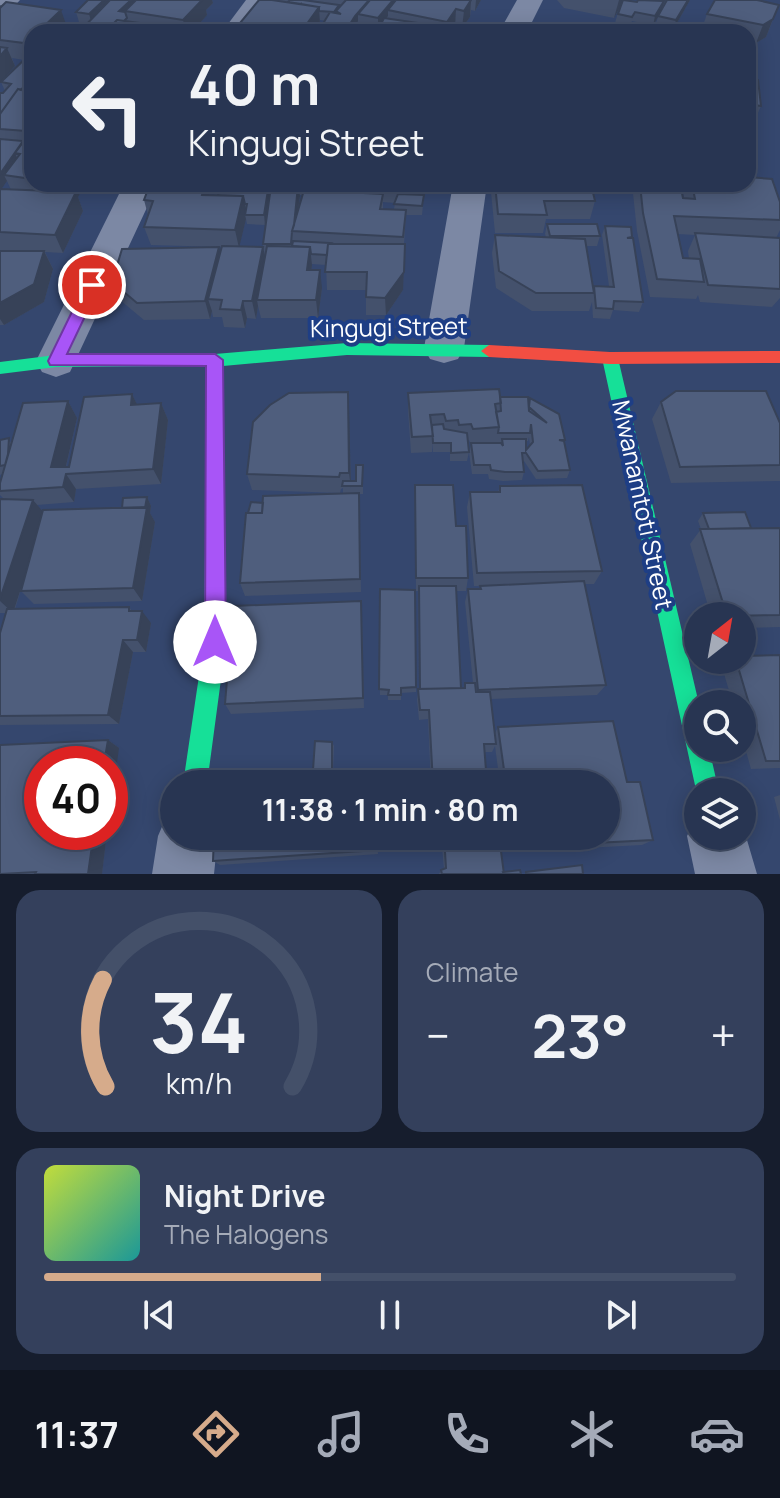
<!DOCTYPE html>
<html lang="en">
<head>
<meta charset="utf-8">
<style>
  :root { --surface:#283552; --page:#34405c; --text:#f1f3f6; --muted:#a5abb8; --line:#445069; --accent:#d6ab8b }
  body { margin:0; font-family:Manrope,sans-serif; background:var(--page); color:var(--text); height:100vh; display:flex; flex-direction:column; font-size:30px; white-space:nowrap }
  * { box-sizing:border-box; margin:0 }
  p { font-size:26px; color:var(--muted) }
  .icon { flex:none; width:44px; height:44px; fill:none; stroke:currentColor; stroke-width:2; stroke-linecap:round; stroke-linejoin:round }
  .map { position:relative; height:874px; overflow:hidden }
  .side { display:flex; flex-direction:column; gap:16px; padding:16px; background:#161d2d; flex:1 }
  .side>* { flex:none }
  .guide { position:absolute; left:24px; top:24px; width:732px; height:168px; border-radius:24px; box-shadow:0 4px 20px #0003,0 0 0 2px var(--line); background:#283552; color:var(--text); overflow:hidden }
  .needle { width:52px; rotate:31deg }
  .controls { position:absolute; left:684px; top:602px; display:grid; gap:16px }
  .controls a { display:grid; place-items:center; width:72px; height:72px; border-radius:50%; background:var(--surface); box-shadow:0 4px 20px #0003,0 0 0 2px var(--line); font-size:40px }
  .speed { position:absolute; left:24px; top:746px; display:flex; gap:16px; font-size:40px; font-weight:700; text-align:center }
  .speed>* { display:grid; place-content:center; width:104px; height:104px; border-radius:50%; background:var(--surface); box-shadow:0 4px 20px #0003,0 0 0 2px var(--line); line-height:1 }
  .speed .limit { border:12px solid #d22; background:#fff; color:#111 }
  .pin { position:absolute; display:grid; place-items:center; width:68px; height:68px; color:#fff; margin:-34px; border:4px solid #fff; border-radius:50%; box-shadow:0 2px 8px #0007 }
  .me { position:absolute; width:88px; margin:-44px; rotate:0deg; stroke-linejoin:round; filter:drop-shadow(0 0 6px #0008) }
  .turn { display:flex; align-items:center; gap:28px; height:168px; padding:0 32px; font-size:36px }
  .turn .icon { width:104px; height:104px; stroke-width:2.5 }
  .turn b { display:block; font-size:56px; line-height:68px }
  .big { font-size:60px; font-weight:700; line-height:1.1 }
  .side .card { flex:1; display:flex; flex-direction:column; justify-content:center; gap:12px; min-width:0; padding:0 28px; border-radius:24px; background:var(--page) }
  .side .dial { align-items:center; gap:0 }
  .dial svg { height:208px; overflow:visible; fill:none; stroke:var(--line); stroke-width:7; stroke-linecap:round; text-anchor:middle }
  .dial text { fill:var(--text); stroke:none }
  .song { display:flex; align-items:center; gap:24px }
  .cover { width:96px; height:96px; border-radius:12px; background:linear-gradient(135deg,hsl(70 70% 55%),hsl(180 70% 35%)) }
  .played { height:8px; border-radius:4px; background:linear-gradient(90deg,var(--accent) 40%,var(--line) 40%) }
  .keys { display:flex; justify-content:space-around; direction:ltr }
  .heat { display:flex; justify-content:space-between; align-items:center; font-size:44px; direction:ltr }
  .side .tiles { flex:1; display:grid; gap:16px; grid-template-columns:1fr 1fr }
  .card:last-child { grid-column:span 2 }
  .trip { position:absolute; left:160px; top:770px; width:460px; height:80px; border-radius:40px; background:var(--surface); box-shadow:0 4px 20px #0003,0 0 0 2px var(--line); font-weight:700; line-height:80px; text-align:center }
  .menu { display:flex; height:128px; justify-content:space-around; align-items:center; background:#101521; color:var(--muted) }
  .menu .icon { width:56px; height:56px }
  .menu .active { color:var(--accent) }
  .menu b { font-size:36px; color:var(--text) }
  .map>svg:first-child { display:block }
</style>
</head>
<body>
<div class="map">
<svg width="780" height="874" viewBox="0 0 780 874">
  <rect width="100%" height="100%" fill="#35476e"/>
  <g fill="none" stroke-linecap="round" stroke-linejoin="round">
    <!-- street -->
    <path fill="#7c88a4" fill-rule="evenodd" d="M0,0h20l-11,12 -9,2z
      M246,0h26l-22,32h-28z
      M517,0h26l-16,32h-28z
      M124,184h34l-88,188 -14,5 -14,-5 -6,-11z
      M453,184h34l-23,164 -6,11 -14,4 -14,-4 -6,-11z
      M174,811v25h44l-4,38h-62l6,-38 9,-21z
      M698,814v22h44v-13l15,51h-62l-8,-38z"/>
    <!-- fast -->
    <path fill="#16e098" fill-rule="evenodd" d="M347,343l142,2 8,6 -8,6 -142,-2 -124,11 3,276 -19,142h-24l21,-142 3,-276 -151,1 -56,7v-12l56,-7 159,-1z
      M610,352l8,6 81,346 -1,44h11l10,44h-21v7l-96,-441z"/>
    <!-- jam -->
    <path fill="#f24e42" fill-rule="evenodd" d="M489,345l121,7 170,-1v12l-170,1 -121,-7 -8,-6z"/>
  </g>
  <!-- wall -->
  <path fill="#44516c" fill-rule="evenodd" d="M88,0h124l1,3 -7,7 1,5 -15,17h-113l9,-9 -9,-1 -3,-10z
    M259,0h48l16,3 -13,-3h171l-6,11 -4,-1 -1,7 -8,11 -7,-1 -3,5h-75l5,-9 -4,5 -20,-4v-3l-3,4 -35,-5v4l-5,8h-74l-1,-9z
    M557,0h69l11,2 1,-2h52l-17,30 -18,-4 3,-9 -5,9 -21,-5 -2,5 -15,-3 4,-14 -5,9 -50,-10z
    M0,5l67,22 -4,5h-31v152h54l-8,13 5,14 -20,42 -18,-1 8,17 -9,33 -40,23h-4v-74h28l-28,-1v-157h3l2,-2 -4,-9 23,-22 -12,-2 3,8 -15,17zM7,181l4,9 -10,-1z
    M779,5l-13,32 -10,6 -8,-2v-9l-47,-1 6,-17z
    M748,74l13,32 -8,18 -5,-1z
    M748,132l6,26 -6,13z
    M272,184h136l-2,10 18,1 -2,20h-16l-2,29 -1,46 -17,25h-20v-25h-39l-1,-25 -14,-1 -1,6 11,18 -4,30h-57l-3,-12 -2,13 -9,-1 -2,10 -21,-1 -2,-10h-9l-1,-6 -2,8 -66,1 -24,-20 -8,-18 108,-29 2,-6 -71,-2 -7,-18 4,-12 -4,-15 127,-10zM300,195h3l-5,16 2,-15zM383,202l12,1 -1,6h-11zM246,219l1,5 18,1 -2,22 -24,-1z
    M492,184h136l-3,9 -33,-3 3,11 -5,18h-44l-3,14h-48l-4,-41z
    M632,184h49l2,14h1l-1,-6 3,-8h62l32,18v28l-4,8h4v60l-8,9 -72,-5 -2,-7 -2,4 -46,-2 -13,-66zM678,234l17,1 -7,16 1,8 -6,-1z
    M547,224l53,12 -3,10h-11l8,42 15,-2 -7,-51 3,-9 27,12 11,64 -4,10 -26,-2 -3,9 -17,-1 -1,-16 -3,9h-57l-36,-23 -4,-35 3,-18 51,2 -1,-3z
    M348,392l3,89h5l7,-16v29h-4l2,98 -116,4 -5,-13 8,-70 15,-10 80,-9v-6l-2,1 -1,4 -88,-3 -5,-16z
    M408,393l92,4 28,8 2,-7 35,42 -1,2 6,28 -3,8 -31,1 -12,-18h-1l1,11 -2,8 -19,1 -14,-2 -1,-5h-16l-3,-22 2,-7 -2,-5h-1l1,12 -2,9h-17v-9h-17l-1,-9v9l-21,1 -3,-43zM529,437l1,8 -4,5v-9h2z
    M132,394l5,11 24,-2 7,17 -7,64 -85,5 -2,13 -37,3 6,7 78,-4 26,-11 4,9 -1,7 5,9 -13,79 -108,3 -13,-13 4,-15 -10,33 114,-2 3,4 19,12 -5,29h-13l-14,72 -119,1v-92l6,-20h-6v-114h4l-4,-4v-12l2,-9 -2,1v-35l12,2 56,-41 9,17 -11,49h3z
    M661,402l119,21v58l-109,2 -19,-64z
    M415,485l41,41 12,52 -2,13h-10l5,97h3l1,-5h8l-8,-81 3,-13h12v-3h-6l-7,-79 3,-15h28l2,-6 102,85 -8,13h-10l22,101 -9,10 -106,4 4,34 3,-6 129,55 26,58 -11,5 -133,7 -2,-16h99v-52h-106l-5,-38 -3,6h-7l2,32h-56l-3,-65 -9,1 -2,-21 2,-10 -1,-98h-2z
    M703,513l48,15h29v99l-38,1v-12h-31l-21,-72 11,-15 -3,-8z
    M380,589l36,98v5l-15,1v7h-13v-5h-8z
    M362,614l2,94 -133,6 -6,-10z
    M780,655v113l-29,1 -9,-32v-33h-9l-11,-37 8,-7z
    M108,740l11,8 -77,84h65l-5,42h-102z
    M332,742l2,4 -1,28h-18l-2,-4z
    M780,795v25l-6,-23z
    M377,836l1,18 -158,11 -7,-4z
    M441,836h61l-3,3 4,33 18,2h-82l2,-4 3,-1z"/>
  <!-- shaded-wall -->
  <path fill="#374258" d="M104,0h12l-24,24 -3,-10z
    M131,0h4l1,6 -11,5 1,5 -7,-5z
    M202,0h10l1,3 -7,7 1,5 -15,17h-6l-3,-12z
    M369,0l-11,14v7l-7,11h-6l10,-16z
    M393,0h7l-12,10v6l-10,12v-10z
    M471,0l-1,17 -8,11 2,-17z
    M476,0h5l-6,11z
    M619,0h5l-10,18z
    M688,0h2l-17,30 3,-10z
    M664,1l-2,9 -9,16 2,-10z
    M319,7l1,17 -5,8h-14z
    M456,9l-1,18 -3,5h-6l1,-10z
    M61,10l6,17 -4,5h-25z
    M773,19l-7,18 -10,6 7,-18z
    M108,23l3,9h-12z
    M7,48l8,18 -15,17v-27z
    M32,77v15l-14,2z
    M32,123v21l-6,-13z
    M23,141l-3,13 -5,-1 4,10 -15,12 3,6 -7,10v-17z
    M67,184h19l-8,13 5,14 -20,42 -8,-18 18,-37z
    M205,184h2l3,16 -8,-5z
    M269,184l2,7 -6,34 -1,-10z
    M405,184h3l-3,19z
    M298,186l2,10 -5,35h-2z
    M243,196l4,18 -2,1 1,4 -7,29 -4,-18z
    M405,244l-2,46 -17,25 -1,-17z
    M219,247l4,18 -15,34 4,12 -2,8 -5,-18z
    M263,247l4,18 -10,35 1,6 -2,13 -4,-18z
    M310,247l2,18 -3,23 -2,-18z
    M44,251l9,18 -9,33 -40,23 -4,-6v-16z
    M320,270l2,18 -4,30 -2,-18z
    M243,301l4,17 -2,10 -4,-18z
    M348,392l1,17 2,79 -2,-15z
    M132,394l8,17 -9,-6z
    M68,401l9,17 -15,65 -11,-16z
    M161,403l7,17 -7,64 -8,-15z
    M66,474l10,15 -2,13 -11,-15z
    M147,497l4,9 -1,7 5,9 -13,79 -9,-13z
    M33,500l12,14 -32,99 -13,-12v-2z
    M142,611l9,12 -5,29 -9,-12z
    M123,640l10,12 -14,72 -11,-9z
    M108,740l11,8 -9,66v-50h-6z
    M94,832h13l-5,42h-14z"/>
  <!-- building -->
  <path fill="#4f5e7d" stroke="#374258" stroke-width="2" d="M88,0h16l-15,14 -13,-2z
    M110,0h21l-12,11 6,1 2,6 -3,3 -7,-1 -4,4 -5,-1 -9,9h-20z
    M136,0h66l-19,20 -58,-9z
    M259,0h13l47,7 -18,25 -61,-9z
    M290,0h13l36,5 -5,7 -15,-1v-4l-18,-3 1,-1 -1,1 -13,-2z
    M346,0h23l-14,16 -10,16h-27l12,-20 11,2 -5,-3z
    M370,0h23l-15,18 -20,-4z
    M396,0h75l-7,11 -8,-2 -9,13 -59,-12z
    M623,0l14,2 1,-2 26,1 -9,15 -20,-4 -3,5 -14,-3z
    M667,0h21l-12,20 -18,-4z
    M715,0h42l22,5 -6,14 -10,6 -56,-11z
    M6,2l55,8 -23,22h2h-8v12l-32,-4v-32z
    M384,18l68,10 -1,4h-74z
    M117,20l61,8 -3,4h-69z
    M0,47l7,1 -7,8z
    M29,55h3v22l-11,13 -3,-1 -18,25v-21h3l8,-9 -10,-2z
    M748,74l10,6 3,26 -13,-2z
    M18,89l14,1v33l-6,8 -26,-2v-15z
    M748,132l6,26h-6z
    M27,137l5,1v41l-28,-4 16,-21 -5,-1z
    M0,139l23,2 -23,33z
    M748,177l24,2 8,23v18l-106,-4 9,42 17,1 4,23 -47,-3 -14,-66 -3,-29h40l3,14 12,1 -3,-15h56z
    M150,184h55l-3,11 41,1 -8,34 -91,-3 9,-26 -9,-1z
    M221,184h48l-5,31h-19l2,-11h-2l-2,-8 -25,-1z
    M495,184h96l4,17h-51l3,14 -49,-1z
    M271,186h27l-4,39 -2,6 -1,13h-28z
    M0,189l76,3 -21,43 -55,-3z
    M304,190l79,4 -3,15 26,1 -3,27 -111,-6z
    M398,194l26,1 -2,11 -28,-2z
    M547,224h50l3,12h-50z
    M605,226l26,1 1,10 -5,1h6l10,64 -29,-1 -1,8 -17,-1 -2,-22 20,1z
    M695,233l85,5v51l-72,-4z
    M495,235l90,4 9,54h-58l-37,-22z
    M293,241l37,2 -2,1 -1,11 -16,-1 -1,-7 -18,-1z
    M328,244h77l-1,28 -19,26 -19,-1 1,-25h-42z
    M222,246l41,1 -11,54h-9l-2,9 -21,-1 2,-9 -14,-1z
    M267,246l43,1 -3,23h13l-4,30h-59z
    M219,247l-14,54 -68,2 -25,-21 10,-33z
    M0,251h44l-10,33 -34,19z
    M499,389l2,14 -6,1 4,23 -26,2 -2,-5 -12,1 -1,-5 -12,1 -2,-7 -14,1 3,21 -21,1 -4,-44z
    M676,391h90l14,32v42l-100,2 -19,-65z
    M348,392l1,81h-9l-1,4 -92,-3 6,-52 17,-17 19,-12z
    M132,394l-1,11 30,-2 -8,66 -87,5 -3,13 -63,4v-8l23,-80 45,-2 -17,66h18l15,-70z
    M500,397h28l1,14 18,12 -18,-16 1,-9 29,16 6,26h-6l5,1 6,29 -32,1 -12,-18h-4l2,19h-19l-14,-2 -1,-5h-16l-3,-22h30l2,3 -1,-7h24v11l7,-8 -2,-18 -1,9h-32l1,-6 -3,-15 5,-1z
    M443,424l1,5 23,4 2,19 -18,1v-10h-18l-1,-18z
    M9,438l-1,16 -3,11 -5,1v-26z
    M356,465h7l-1,21h-20l1,-5h13z
    M415,485h38l3,41h10l2,52h-52z
    M582,485l20,86 -125,2 -7,-81h30v-6z
    M359,493l1,86 -120,4 6,-70h16l1,-17z
    M147,497l-2,11h-23l1,-10z
    M0,499l33,1 -33,99z
    M251,502l12,1 -1,10h-14z
    M147,507l-14,81 -112,3 22,-81z
    M745,512l6,16 -42,1 -6,-16z
    M780,528v87l-53,1 -27,-87z
    M584,581l22,104 -128,5 -10,-101h13l-1,-3z
    M419,586h37l5,102 -41,1z
    M380,589l35,1 1,97 -15,1v7h-13l1,-5 -10,-1z
    M361,601l2,97 -138,6 8,-98z
    M129,607v4h13l-5,29h-14l-15,75 -108,1v-83l7,-24z
    M780,655v106h-14l-30,-101h6v-4z
    M465,683h10l1,9h14l6,52h-12l3,40h-54l-4,-74h-9l-2,-21 47,-1z
    M613,721l14,61h13l13,58 -138,7 -2,-11h93v-52h-100l-8,-57z
    M108,740l-4,24h-62v68h52l-6,42h-53l1,-2 -36,2v-129z
    M315,741l17,1v28h-19z
    M214,836h163v14l-164,11z
    M444,836h55l5,38h-62l-1,-4 5,-2z
    M582,865l1,9h-57v-2z
    M520,870l1,4h-17l-1,-2z"/>
  <!-- route -->
  <path fill="#a855f7" stroke="#6d37a1" stroke-width="2" d="M92,280l8,5 -33,69h148l8,6 3,282 -3,8 -8,3 -7,-3 -3,-8 1,-276 -156,-1 -2,-4 37,-76z"/>
  <g text-anchor="middle" stroke-width="8" stroke-linejoin="round" paint-order="stroke">
    <!-- street labels -->
    <g font-size="24" fill="#fff" stroke="#1e3e85">
      <text transform="translate(389 328) rotate(-1)" y="8">Kingugi Street</text>
      <text transform="translate(642 505) rotate(78)" y="8">Mwanamtoti Street</text>
    </g>
  </g>
</svg>
<div class="controls">
<a><svg class="needle" viewBox="-14 -14 28 28"><path d="M0-13l5 13h-10z" fill="#e53935"/><path d="M0 13l5-13h-10z" fill="#a5abb8"/></svg></a>
<a><svg class="icon" aria-label="search" viewBox="0 0 24 24"><circle cx="10" cy="10" r="6"/><path d="M15 15l6 6"/></svg></a>
<a><svg class="icon" aria-label="layers" viewBox="0 0 24 24"><path d="M12 4l9 5-9 5-9-5zM3 14l9 5 9-5"/></svg></a>
</div>
<div class="speed"><div class="limit">40</div></div>
<div class="pin" style="left:92px;top:285px;background:#d93025"><svg class="icon" aria-label="arrive" viewBox="0 0 24 24"><path d="M6 21V4h12l-3 4 3 4H6"/></svg></div>
<svg class="me" style="left:215px;top:642px" viewBox="-20 -20 40 40"><circle r="19" fill="#fff"/><path d="M0-13L10 11 0 6-10 11z" fill="#a855f7"/></svg>
<div class="trip">11:38 · 1 min · 80 m</div>
<div class="guide">
<div class="turn"><svg class="icon" aria-label="left" viewBox="0 0 24 24"><path d="M17 20v-9H6M10 6l-5 5 5 5"/></svg><div><b>40 m</b>Kingugi Street</div></div>
</div>
</div>
<section class="side">
<div class="tiles">
<div class="card dial"><svg viewBox="0 0 100 80">
<path d="M14 69A42 42 0 1 1 86 69"/>
<path d="M14 69A42 42 0 0 1 13 28" stroke="#d6ab8b"/>
<text x="50" y="56" font-size="32" font-weight="700">34</text>
<text x="50" y="72" font-size="11">km/h</text>
</svg></div>
<div class="card"><p>Climate</p>
<div class="heat"><a>−</a><b class="big">23°</b><a>+</a></div>
</div>
<div class="card">
<div class="song"><i class="cover"></i><div><b>Night Drive</b><p>The Halogens</p></div></div>
<div class="played"></div>
<div class="keys"><svg class="icon" aria-label="previous" viewBox="0 0 24 24"><path d="M18 5L8 12l10 7zM5 5v14"/></svg><svg class="icon" aria-label="pause" viewBox="0 0 24 24"><path d="M8 5v14M16 5v14"/></svg><svg class="icon" aria-label="next" viewBox="0 0 24 24"><path d="M6 5l10 7-10 7zM19 5v14"/></svg></div>
</div>
</div>
</section>
<nav class="menu">
<b>11:37</b>
<svg class="icon active" aria-label="directions" viewBox="0 0 24 24"><path d="M12 3l9 9-9 9-9-9zM9 14v-3h6M13 9l2 2-2 2"/></svg>
<svg class="icon" aria-label="music" viewBox="0 0 24 24"><path d="M9 18V5l10-2v13"/><circle cx="6" cy="18" r="3"/><circle cx="16" cy="16" r="3"/></svg>
<svg class="icon" aria-label="phone" viewBox="0 0 24 24"><path d="M5 4h4l2 5-3 2q2 4 5 5l2-3 5 2v4C11 20 4 13 5 4z"/></svg>
<svg class="icon" aria-label="climate" viewBox="0 0 24 24"><path d="M12 3v18M4 7l16 10M4 17L20 7"/></svg>
<svg class="icon" aria-label="car" viewBox="0 0 24 24"><path d="M5 17H2v-5l4-1 3-4h7l3 4 3 1v5h-3M9 17h6M6 11h13"/><circle cx="7" cy="17" r="2"/><circle cx="17" cy="17" r="2"/></svg>
</nav>
</body>
</html>
